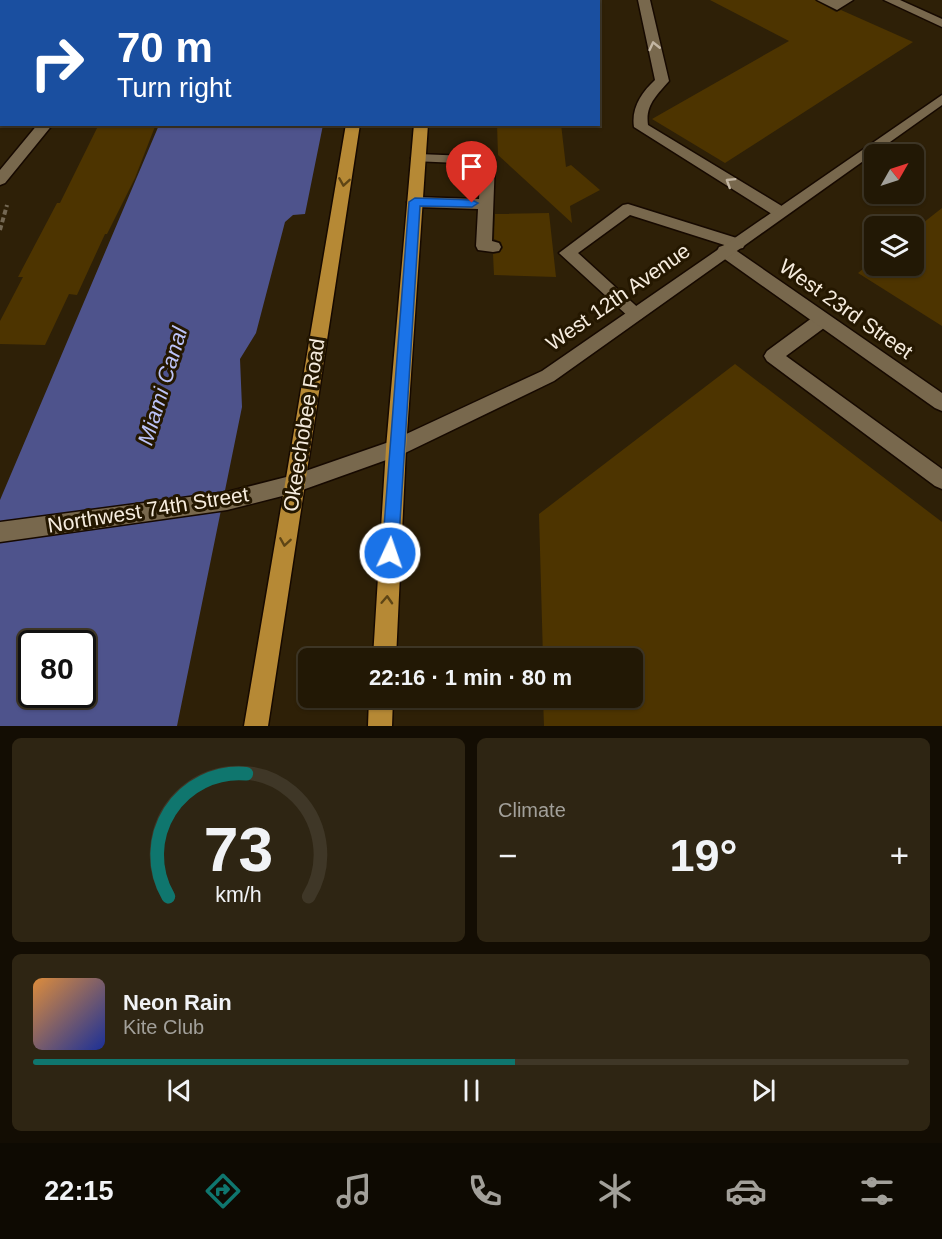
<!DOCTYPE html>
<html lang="en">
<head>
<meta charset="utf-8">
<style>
  :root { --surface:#221805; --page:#2e2513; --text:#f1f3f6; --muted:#a2a09a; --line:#3f3727; --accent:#0f766e }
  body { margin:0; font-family:Arial,sans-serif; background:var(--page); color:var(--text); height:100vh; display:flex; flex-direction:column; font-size:22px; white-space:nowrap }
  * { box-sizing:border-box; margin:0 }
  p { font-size:20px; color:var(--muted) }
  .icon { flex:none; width:33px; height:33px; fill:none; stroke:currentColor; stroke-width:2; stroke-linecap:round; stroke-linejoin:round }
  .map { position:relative; height:726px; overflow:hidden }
  .drawer { display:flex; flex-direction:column; gap:12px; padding:12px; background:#130d03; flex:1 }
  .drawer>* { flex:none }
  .banner { position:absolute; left:0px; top:0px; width:600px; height:126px; box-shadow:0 2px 4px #0004,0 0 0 2px var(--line); background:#1a4fa0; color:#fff; overflow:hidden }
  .needle { width:39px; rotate:51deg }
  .buttons { position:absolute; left:864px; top:144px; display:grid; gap:12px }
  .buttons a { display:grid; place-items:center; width:60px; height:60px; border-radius:9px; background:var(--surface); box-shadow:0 2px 4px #0004,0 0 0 2px var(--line); font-size:30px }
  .speed { position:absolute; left:18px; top:630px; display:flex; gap:12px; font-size:30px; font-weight:700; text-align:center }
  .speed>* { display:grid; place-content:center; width:78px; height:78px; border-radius:50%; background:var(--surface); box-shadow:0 2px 4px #0004,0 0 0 2px var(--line); line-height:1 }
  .speed .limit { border:3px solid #111; border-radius:9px; background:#fff; color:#111 }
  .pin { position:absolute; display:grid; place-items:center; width:51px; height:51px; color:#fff; margin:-62px -26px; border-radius:50% 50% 50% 0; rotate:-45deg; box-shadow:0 0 6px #0007 }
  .pin .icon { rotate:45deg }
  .me { position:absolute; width:66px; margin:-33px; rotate:3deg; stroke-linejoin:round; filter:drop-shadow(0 0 4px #0008) }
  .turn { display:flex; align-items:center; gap:21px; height:126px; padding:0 18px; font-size:27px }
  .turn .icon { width:78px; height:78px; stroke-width:2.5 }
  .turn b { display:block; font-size:42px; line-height:51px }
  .big { font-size:45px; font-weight:700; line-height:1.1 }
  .drawer .widget { flex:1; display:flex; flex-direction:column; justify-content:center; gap:9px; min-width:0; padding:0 21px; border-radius:9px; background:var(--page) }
  .drawer .dial { align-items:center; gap:0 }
  .dial svg { height:156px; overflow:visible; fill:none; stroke:var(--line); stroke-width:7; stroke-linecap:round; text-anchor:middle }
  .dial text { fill:var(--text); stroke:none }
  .song { display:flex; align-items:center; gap:18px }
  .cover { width:72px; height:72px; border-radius:9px; background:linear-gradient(135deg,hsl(30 70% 55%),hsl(230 70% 35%)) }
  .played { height:6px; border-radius:3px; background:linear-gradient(90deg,var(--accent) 55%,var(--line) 55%) }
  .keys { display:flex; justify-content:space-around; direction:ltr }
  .heat { display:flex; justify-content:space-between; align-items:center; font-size:33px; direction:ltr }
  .drawer .tiles { flex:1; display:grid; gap:12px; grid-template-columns:1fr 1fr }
  .widget:last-child { grid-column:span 2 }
  .trip { position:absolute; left:298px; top:648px; width:345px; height:60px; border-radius:9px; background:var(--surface); box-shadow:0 2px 4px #0004,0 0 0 2px var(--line); font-weight:700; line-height:60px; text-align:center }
  .tabs { display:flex; height:96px; justify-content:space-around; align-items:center; background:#0e0a02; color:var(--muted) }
  .tabs .icon { width:42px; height:42px }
  .tabs .selected { color:var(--accent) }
  .tabs b { font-size:27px; color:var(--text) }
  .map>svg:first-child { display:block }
</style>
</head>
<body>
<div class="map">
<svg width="942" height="726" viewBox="0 0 942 726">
  <rect width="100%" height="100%" fill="#2e2007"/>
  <!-- water -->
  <path fill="#4e538c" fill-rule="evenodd" d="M159,125h164l-18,89 -12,1 -8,7 -29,111 -16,26 2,48 -65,319h-177v-226zM32,644h50v50h-50z"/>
  <!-- building -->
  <path fill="#4d3400" d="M710,0h105l21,12 5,-2 72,32 -188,121 -73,-44 137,-78z
    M99,124h57l-21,54 -28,56h-2l-28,61 -8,-1 -24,51 -45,-1v-23l23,-44h-5l39,-74h3z
    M497,124h64l5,43 5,-2 29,25 -30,16 2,17 -74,-68z
    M942,208v118l-84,-53 16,-13v6h40v-36z
    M549,213l7,64 -62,-2 -1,-21 6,-1 4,-5 -2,-6 -7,-3 1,-25z
    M735,364l207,158v204h-398l-1,-28h90v-40h-90l-4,-144z"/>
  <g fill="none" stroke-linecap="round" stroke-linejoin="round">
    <!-- service casing -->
    <g stroke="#160900" stroke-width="3">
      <path id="service" d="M563,0h12v2h-12z
        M638,0h12l19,81c-12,14 -24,24 -21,44l137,83 3,4 -3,4h-10l-141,-89c-3,-19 8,-35 21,-47z
        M817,0h36l-16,10z
        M418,154l75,3 2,3 -3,81 7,2 2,4 -2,4 -6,1 -15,-2 -2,-4 2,-37 -63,-2 -8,-5 8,-5 64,2 2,-35 -68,-3 -2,-3z
        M628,204l115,36 2,4 -2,4 -6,1 -107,-34 -52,38 67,61 -3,4 -6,2 -6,-2 -71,-65 64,-48z
        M822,314l6,1 3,5 -3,5 -42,31 156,113v20l-7,-3 -168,-125 -3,-5 3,-5 49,-36z"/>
    </g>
    <!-- minor casing -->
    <g stroke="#160900" stroke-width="3">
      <path id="minor" d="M884,0h16l42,19v8z"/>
    </g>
    <!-- tertiary casing -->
    <g stroke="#160900" stroke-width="3">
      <path id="tertiary" d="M117,0h12l-13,2z
        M38,124h15l-48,59 -5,2v-15z
        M725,245l6,2 211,146v18l-7,-3 -216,-153 -2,-4 2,-4z"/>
    </g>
    <!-- secondary casing -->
    <g stroke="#160900" stroke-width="3">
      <path id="secondary" d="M942,95v10l-388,276 -151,73 -109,39 -67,17 -227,32v-20l227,-30 67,-17 95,-33 153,-71z"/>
    </g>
    <!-- trunk casing -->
    <g stroke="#160900" stroke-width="3">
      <path id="trunk" d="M367,0h12v2h-12z
        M424,0h12v2h-12z
        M346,124h14l-92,602h-24z
        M414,124h14l-22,324 -10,210h-23l13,-210z
        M369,698h24l-1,28h-24z"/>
    </g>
    <!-- path -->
    <path stroke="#746853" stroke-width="4" stroke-dasharray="5 3" stroke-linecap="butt" d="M0,230l7,-25"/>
    <!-- service -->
    <use href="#service" fill="#78684d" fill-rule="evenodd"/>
    <!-- minor -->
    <use href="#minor" fill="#78684d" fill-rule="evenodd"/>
    <!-- tertiary -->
    <use href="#tertiary" fill="#78684d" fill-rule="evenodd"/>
    <!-- secondary -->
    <use href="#secondary" fill="#78684d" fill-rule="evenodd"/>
    <!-- trunk -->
    <use href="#trunk" fill="#b68935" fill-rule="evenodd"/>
  </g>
  <!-- one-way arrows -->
  <defs><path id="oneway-chevron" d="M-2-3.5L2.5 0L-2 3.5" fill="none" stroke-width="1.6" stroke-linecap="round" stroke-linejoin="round" transform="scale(1.5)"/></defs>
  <g stroke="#c4b7a4">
    <use href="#oneway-chevron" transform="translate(654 46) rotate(-103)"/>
    <use href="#oneway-chevron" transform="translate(730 182) rotate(-148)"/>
  </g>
  <g stroke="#5e4515">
    <use href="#oneway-chevron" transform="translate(344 182) rotate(99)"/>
    <use href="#oneway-chevron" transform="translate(285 542) rotate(99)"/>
    <use href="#oneway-chevron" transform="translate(387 600) rotate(-87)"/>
  </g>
  <!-- route -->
  <path fill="#1a73e8" stroke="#114b97" stroke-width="1.5" d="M415,198l57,2 6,3 -6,4 -52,-1 -22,347 -2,5 -6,3 -6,-3 -2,-5 27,-351z"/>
  <g text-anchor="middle" stroke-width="6" stroke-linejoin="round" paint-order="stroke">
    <!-- street labels -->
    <g font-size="21" fill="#f6ecde" stroke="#241700">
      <text transform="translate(618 297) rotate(-35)" y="7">West 12th Avenue</text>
      <text transform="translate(846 309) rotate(35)" y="7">West 23rd Street</text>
      <text transform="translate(304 425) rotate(-81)" y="7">Okeechobee Road</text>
      <text transform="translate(148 510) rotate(-9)" y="7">Northwest 74th Street</text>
    </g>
    <!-- water labels -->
    <g font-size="22" font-style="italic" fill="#bcc3f7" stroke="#241700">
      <text transform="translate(162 386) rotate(-73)" y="8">Miami Canal</text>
    </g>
  </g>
</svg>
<div class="buttons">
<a><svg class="needle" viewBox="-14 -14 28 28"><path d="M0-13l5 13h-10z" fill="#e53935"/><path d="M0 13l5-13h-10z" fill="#a2a09a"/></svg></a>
<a><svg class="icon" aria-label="layers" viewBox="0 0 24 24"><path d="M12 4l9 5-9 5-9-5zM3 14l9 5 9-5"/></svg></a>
</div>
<div class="speed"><div class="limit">80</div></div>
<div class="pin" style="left:472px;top:203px;background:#d93025"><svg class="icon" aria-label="arrive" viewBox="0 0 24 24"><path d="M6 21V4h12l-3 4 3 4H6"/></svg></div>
<svg class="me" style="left:390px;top:553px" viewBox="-20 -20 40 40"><circle r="17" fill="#1a73e8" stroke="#fff" stroke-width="3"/><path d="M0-11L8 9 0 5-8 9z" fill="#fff"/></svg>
<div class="trip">22:16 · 1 min · 80 m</div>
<div class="banner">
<div class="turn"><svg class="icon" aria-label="right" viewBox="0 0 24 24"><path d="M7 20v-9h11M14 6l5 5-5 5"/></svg><div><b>70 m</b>Turn right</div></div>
</div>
</div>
<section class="drawer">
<div class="tiles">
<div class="widget dial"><svg viewBox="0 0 100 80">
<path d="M14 69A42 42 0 1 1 86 69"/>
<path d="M14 69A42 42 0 0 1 54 6" stroke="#0f766e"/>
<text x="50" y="56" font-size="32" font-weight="700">73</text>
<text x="50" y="72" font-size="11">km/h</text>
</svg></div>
<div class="widget"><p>Climate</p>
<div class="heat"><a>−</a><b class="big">19°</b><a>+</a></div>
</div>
<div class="widget">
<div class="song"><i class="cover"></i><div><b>Neon Rain</b><p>Kite Club</p></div></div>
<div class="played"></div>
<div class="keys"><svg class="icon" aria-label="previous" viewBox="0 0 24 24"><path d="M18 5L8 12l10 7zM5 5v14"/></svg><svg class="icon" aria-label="pause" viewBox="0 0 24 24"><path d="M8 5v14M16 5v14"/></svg><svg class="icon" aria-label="next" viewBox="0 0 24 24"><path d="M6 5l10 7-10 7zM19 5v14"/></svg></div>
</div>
</div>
</section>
<nav class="tabs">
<b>22:15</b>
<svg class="icon selected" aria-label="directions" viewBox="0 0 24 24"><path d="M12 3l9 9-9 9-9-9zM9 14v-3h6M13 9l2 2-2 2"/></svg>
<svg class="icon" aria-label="music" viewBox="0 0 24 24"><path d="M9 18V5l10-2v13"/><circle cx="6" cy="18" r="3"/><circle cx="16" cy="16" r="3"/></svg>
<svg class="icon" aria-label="phone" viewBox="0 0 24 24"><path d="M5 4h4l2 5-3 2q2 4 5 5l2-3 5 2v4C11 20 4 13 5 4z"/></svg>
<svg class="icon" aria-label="climate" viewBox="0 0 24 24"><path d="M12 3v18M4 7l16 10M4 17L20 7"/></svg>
<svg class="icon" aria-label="car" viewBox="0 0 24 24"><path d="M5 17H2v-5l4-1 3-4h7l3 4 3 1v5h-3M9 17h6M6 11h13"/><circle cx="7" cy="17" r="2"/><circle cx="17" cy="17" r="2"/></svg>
<svg class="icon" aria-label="filters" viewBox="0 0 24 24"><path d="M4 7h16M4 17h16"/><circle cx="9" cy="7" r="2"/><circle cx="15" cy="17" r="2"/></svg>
</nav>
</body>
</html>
